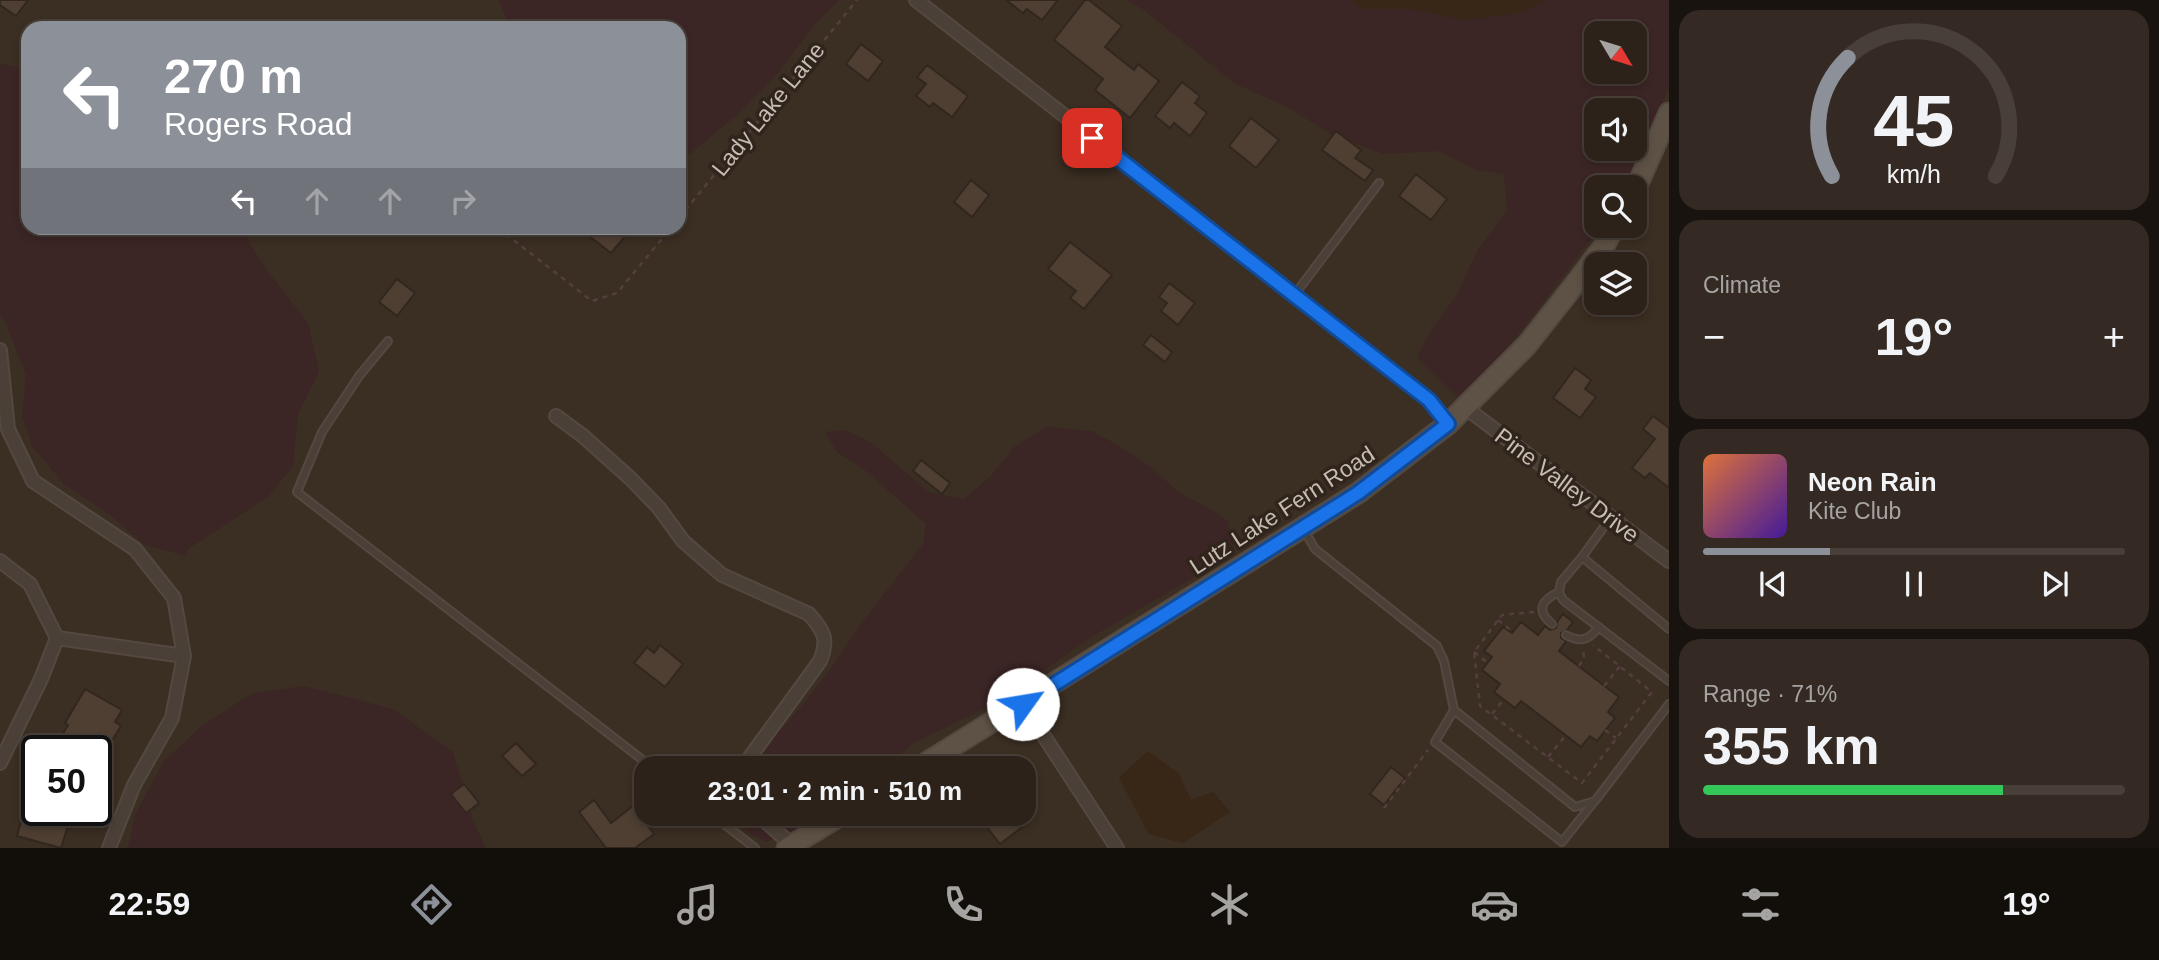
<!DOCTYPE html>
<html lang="en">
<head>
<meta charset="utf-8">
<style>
  :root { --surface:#2c221a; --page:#342a23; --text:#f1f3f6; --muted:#a6a4a2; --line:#483f39; --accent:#8c9099 }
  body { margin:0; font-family:Arial,sans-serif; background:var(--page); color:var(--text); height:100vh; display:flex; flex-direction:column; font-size:26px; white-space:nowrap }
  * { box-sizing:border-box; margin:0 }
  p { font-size:23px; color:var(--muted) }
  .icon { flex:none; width:38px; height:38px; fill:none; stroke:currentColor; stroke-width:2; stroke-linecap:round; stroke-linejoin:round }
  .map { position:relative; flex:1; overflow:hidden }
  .side { display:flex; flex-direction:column; gap:10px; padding:10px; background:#18130e; width:490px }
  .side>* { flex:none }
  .banner { position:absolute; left:21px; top:21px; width:665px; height:214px; border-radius:21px; box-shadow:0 4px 10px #0003,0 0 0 2px var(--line); background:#8c9099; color:#fff; overflow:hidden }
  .needle { width:46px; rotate:128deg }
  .buttons { position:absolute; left:1584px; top:21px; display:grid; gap:14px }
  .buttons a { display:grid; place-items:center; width:63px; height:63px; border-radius:14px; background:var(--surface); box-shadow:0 4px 10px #0003,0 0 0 2px var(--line); font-size:35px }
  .speed { position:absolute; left:21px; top:735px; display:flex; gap:14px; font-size:35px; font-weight:700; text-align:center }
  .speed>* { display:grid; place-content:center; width:91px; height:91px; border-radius:50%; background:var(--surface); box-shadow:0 4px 10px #0003,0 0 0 2px var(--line); line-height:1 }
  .speed .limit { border:4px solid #111; border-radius:10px; background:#fff; color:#111 }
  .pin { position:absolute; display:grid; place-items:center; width:60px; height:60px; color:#fff; margin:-30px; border-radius:14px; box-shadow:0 4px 10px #0006 }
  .me { position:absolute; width:77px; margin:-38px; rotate:58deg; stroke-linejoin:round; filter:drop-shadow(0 0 5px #0008) }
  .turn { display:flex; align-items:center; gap:24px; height:147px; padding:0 28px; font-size:32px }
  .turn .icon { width:91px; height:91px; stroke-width:2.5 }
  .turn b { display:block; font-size:49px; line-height:60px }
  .lanes { display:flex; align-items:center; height:66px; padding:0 28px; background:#0003; justify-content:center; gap:35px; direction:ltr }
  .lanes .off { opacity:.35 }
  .big { font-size:52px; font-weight:700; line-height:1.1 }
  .side .card { flex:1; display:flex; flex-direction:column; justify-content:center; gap:10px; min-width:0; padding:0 24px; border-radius:21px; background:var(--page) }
  .side .dial { align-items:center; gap:0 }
  .dial svg { height:182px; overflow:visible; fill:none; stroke:var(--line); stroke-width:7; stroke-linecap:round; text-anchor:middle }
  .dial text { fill:var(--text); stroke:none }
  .song { display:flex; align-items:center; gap:21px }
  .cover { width:84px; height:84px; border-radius:10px; background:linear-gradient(135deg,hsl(20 70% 55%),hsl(260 70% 35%)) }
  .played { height:7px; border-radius:4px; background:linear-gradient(90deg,var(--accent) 30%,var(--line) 30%) }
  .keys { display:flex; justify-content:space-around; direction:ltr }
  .heat { display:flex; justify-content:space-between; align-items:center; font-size:38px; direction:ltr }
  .charge { height:10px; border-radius:5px; background:linear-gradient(90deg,#34c759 71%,var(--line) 0) }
  .trip { position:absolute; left:634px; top:756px; width:402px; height:70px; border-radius:21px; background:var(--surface); box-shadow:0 4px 10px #0003,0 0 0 2px var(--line); font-weight:700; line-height:70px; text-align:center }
  .menu { display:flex; height:112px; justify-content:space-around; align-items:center; background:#120e0a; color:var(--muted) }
  .menu .icon { width:49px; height:49px }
  .menu .selected { color:var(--accent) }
  .menu b { font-size:32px; color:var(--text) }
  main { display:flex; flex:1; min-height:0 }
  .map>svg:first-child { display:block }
</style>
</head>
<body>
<main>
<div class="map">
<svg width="1669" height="848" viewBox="0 0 1669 848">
  <rect width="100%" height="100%" fill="#3b2e23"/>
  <!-- green -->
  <path fill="#3c2525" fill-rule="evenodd" d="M499,0h340l-24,24 -37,49 -39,40 -48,40 -12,4v-129h-169z
    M1127,0h223l13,9h50l53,11 54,-7 27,-13h122v87l-28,65 -19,35h-26v39h5l-80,105 -35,41 -30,25 -39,-39 11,-23 28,-39 22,-46 29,-40 -3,-36 -28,-4 -36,-19 -56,3 -51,-19 -46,-28 -53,-24 -90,-73zM1596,33h38v39h-38zM1596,110h38v39h-38z
    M0,63l28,7v158h219l-3,6 22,35 42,54 11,48 -21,43 -5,52 -24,30 -78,51 -5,4 1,5 -42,-11 -35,-30 -45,-30 -33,-39 -10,-30 4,-41 -21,-54 -5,-6z
    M1047,427l45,4 32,18 29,20 25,23 34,18 16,11 6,29 -48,32 -93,54 -93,65 -86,42 -30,25h-133l18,-25 26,-29 35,-44 27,-41 66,-85 3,-20 -61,-54 -28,-18 -12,-20 20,-2 25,12 60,51 34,6 27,-23 23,-29z
    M304,686l89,23 60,43 20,69 13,27h-358l8,-35 28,-52 38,-35 49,-32z
    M734,814h89l-18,12 -39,16 -17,-9 -16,-14z"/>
  <!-- water -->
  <path fill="#382616" d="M1350,0h197l-27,13 -54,7 -53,-11h-50z
    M1148,751l31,23 12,26 22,-8 17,20 -47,31 -34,-9 -30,-56z"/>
  <!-- building -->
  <path fill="#4f3f32" stroke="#32271e" stroke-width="2" d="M0,0h28l-12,16 -16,-11z
    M1006,0h52l-16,20 -15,-11 -4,4z
    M1085,0h4l33,26 -17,21 29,23 4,-6 21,17 -29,37 -35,-28 8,-11 -49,-39z
    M861,44l22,17 -15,20 -22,-17z
    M927,65l41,31 -16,21 -19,-14 -3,4 -14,-11 10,-12 -9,-7z
    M1182,82l18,14 -5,7 12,10 -17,23 -16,-13 -4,5 -15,-12z
    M1251,118l28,22 -23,28 -27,-22z
    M1336,131l25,19 -6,8 18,12 -8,11 -43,-31z
    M1416,174l31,25 -16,21 -32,-24z
    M971,180l18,15 -17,22 -18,-15z
    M579,228h53l-21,25z
    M1070,242l42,33 -28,34 -14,-11 6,-7 -28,-22z
    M397,279l18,14 -18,23 -18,-14z
    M1169,283l26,20 -17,22 -17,-14 6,-8 -8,-6z
    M1151,335l21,17 -7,10 -22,-17z
    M1575,368l16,12 -6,9 11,8 -16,21 -27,-20z
    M1653,416l16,12v60l-19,-15 -5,5 -13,-10 23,-29 -12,-10z
    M921,460l29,23 -8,11 -29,-23z
    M1563,614l10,8 -6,8 -6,3v5l5,3 -7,10 60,46 -11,15 7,6 -18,23 -7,-5 -9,11 -60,-46 -6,7 -21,-16 6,-8 -18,-14 10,-13 -8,-6 19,-24 9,6 9,-11 17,13 7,-9 5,4 6,-2 1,-6z
    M660,645l23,19 -18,23 -31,-24 13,-16 7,6z
    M85,689l37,21 -7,12 6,4 -25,40v-15h-43l15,-26 -3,-2z
    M516,743l20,21 -14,12 -20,-20z
    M1391,767l14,11 -21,27 -14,-11z
    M464,784l15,19 -13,10 -15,-19z
    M594,800l17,23 22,-17 21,28 -19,14h-29l-27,-36z
    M30,810h31l11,3 -11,35 -44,-12 5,-18 5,1z
    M1001,814h17l8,10 -26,20 -14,-18z"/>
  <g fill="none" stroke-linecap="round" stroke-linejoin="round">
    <!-- lane casing -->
    <g stroke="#544940" stroke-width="10">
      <path id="lane" d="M1295,294l84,-111
        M388,341l-29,35 -37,56 -25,60 356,276
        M1611,517l-29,40 87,72
        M1304,530l11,19 122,97 7,15 10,49 121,97 20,-6 74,-97
        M1582,557l-21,25 -2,10 4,8 106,81
        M1552,624c-17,-14 -10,-24 7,-32
        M1566,635c14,8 23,5 33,-8
        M1454,710l-19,32 127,100 31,-39
        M711,814l44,34"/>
    </g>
    <!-- street casing -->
    <g stroke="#544940" stroke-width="16">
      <path id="street" d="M916,0l513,400 19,24
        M0,350l8,79 25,52 102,68 39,49 10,58 -12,62 -38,67 -25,63
        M1466,408l203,153
        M556,416l27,20 48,43 28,29 24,33 39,34 87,39c15,17 20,25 11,47l-78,107
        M0,561l30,23 27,54 -16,41 -41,84
        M57,638l127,18
        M1023,704l94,144
        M757,814l35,31"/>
    </g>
    <!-- secondary casing -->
    <g stroke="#544940" stroke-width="23">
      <path id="secondary" d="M1634,193l35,-80
        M918,768l440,-275 90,-69 79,-79 52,-66 25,-33 11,-20
        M787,848l56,-34"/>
    </g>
    <!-- path -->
    <path stroke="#543e3e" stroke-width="2.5" stroke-dasharray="5 5" stroke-linecap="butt" d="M679,218l178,-218
      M498,228l94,73 25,-8 54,-65
      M1534,612l-32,3 -28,37 6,54 102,77 70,-91 -59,-47
      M1498,620l15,12
      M1474,652l14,11
      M1579,666l5,-8 -1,-10
      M1604,686l16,-20
      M1492,714l12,-15
      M1605,730l11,8
      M1548,757l18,-22
      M1384,808l44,-58"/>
    <!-- lane -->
    <use href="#lane" stroke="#4b4037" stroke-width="6"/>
    <!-- street -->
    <use href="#street" stroke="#4b4037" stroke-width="12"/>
    <!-- secondary -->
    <use href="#secondary" stroke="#5e5145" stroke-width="19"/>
  </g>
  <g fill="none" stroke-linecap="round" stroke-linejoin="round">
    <!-- route casing -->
    <g stroke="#114b97" stroke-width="18">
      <path id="route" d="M1023,704l335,-211 90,-69 -19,-24 -337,-262"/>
    </g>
    <!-- route -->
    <use href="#route" stroke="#1a73e8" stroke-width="12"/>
  </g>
  <g text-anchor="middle" stroke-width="7" stroke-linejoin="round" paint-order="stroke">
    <!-- street labels -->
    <g font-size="23" fill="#c7bcb2" stroke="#30251c">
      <text transform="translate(768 109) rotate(-51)" y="8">Lady Lake Lane</text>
      <text transform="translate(1567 485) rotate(37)" y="8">Pine Valley Drive</text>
      <text transform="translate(1282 510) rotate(-33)" y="8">Lutz Lake Fern Road</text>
    </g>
  </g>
</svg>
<div class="buttons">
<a><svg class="needle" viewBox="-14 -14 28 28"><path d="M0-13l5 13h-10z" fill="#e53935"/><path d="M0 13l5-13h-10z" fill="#a6a4a2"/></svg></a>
<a><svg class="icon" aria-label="sound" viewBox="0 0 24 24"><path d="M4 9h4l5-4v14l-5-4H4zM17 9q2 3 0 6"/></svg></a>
<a><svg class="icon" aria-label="search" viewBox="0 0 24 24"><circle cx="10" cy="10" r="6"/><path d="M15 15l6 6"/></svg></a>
<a><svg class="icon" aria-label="layers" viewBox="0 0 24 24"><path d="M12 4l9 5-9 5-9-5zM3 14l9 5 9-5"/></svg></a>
</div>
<div class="speed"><div class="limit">50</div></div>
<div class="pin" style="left:1092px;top:138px;background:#d93025"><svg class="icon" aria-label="arrive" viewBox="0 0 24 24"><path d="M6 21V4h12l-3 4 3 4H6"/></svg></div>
<svg class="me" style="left:1023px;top:704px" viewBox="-20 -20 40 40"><circle r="19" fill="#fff"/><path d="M0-13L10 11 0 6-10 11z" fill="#1a73e8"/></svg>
<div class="trip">23:01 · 2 min · 510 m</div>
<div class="banner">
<div class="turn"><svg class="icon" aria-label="left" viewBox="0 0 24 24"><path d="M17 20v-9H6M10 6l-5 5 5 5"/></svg><div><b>270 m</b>Rogers Road</div></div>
<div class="lanes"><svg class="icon" aria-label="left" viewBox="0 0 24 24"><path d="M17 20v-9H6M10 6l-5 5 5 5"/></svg><svg class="icon off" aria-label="ahead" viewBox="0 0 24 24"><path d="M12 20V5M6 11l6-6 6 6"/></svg><svg class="icon off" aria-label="ahead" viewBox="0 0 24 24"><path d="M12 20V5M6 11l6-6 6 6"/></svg><svg class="icon off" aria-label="right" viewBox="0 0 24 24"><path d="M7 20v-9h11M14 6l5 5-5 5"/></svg></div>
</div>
</div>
<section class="side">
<div class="card dial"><svg viewBox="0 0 100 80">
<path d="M14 69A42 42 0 1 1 86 69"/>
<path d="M14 69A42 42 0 0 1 21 17" stroke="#8c9099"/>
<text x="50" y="56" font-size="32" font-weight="700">45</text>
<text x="50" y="72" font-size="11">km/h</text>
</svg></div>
<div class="card"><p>Climate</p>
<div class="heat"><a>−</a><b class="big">19°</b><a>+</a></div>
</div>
<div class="card">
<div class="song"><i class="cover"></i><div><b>Neon Rain</b><p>Kite Club</p></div></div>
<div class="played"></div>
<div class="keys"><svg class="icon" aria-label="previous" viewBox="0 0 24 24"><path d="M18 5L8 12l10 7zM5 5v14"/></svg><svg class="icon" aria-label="pause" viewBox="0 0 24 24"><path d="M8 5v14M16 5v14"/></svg><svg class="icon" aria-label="next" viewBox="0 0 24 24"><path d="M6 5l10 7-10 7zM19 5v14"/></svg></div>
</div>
<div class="card"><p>Range · 71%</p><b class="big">355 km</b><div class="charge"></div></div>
</section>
</main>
<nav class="menu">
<b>22:59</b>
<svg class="icon selected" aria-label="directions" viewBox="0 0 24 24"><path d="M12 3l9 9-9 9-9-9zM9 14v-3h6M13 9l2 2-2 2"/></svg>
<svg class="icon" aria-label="music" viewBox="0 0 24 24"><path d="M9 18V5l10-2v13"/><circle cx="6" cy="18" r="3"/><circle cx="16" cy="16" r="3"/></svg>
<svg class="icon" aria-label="phone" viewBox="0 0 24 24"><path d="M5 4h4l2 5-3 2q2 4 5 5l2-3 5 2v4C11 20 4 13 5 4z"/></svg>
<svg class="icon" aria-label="climate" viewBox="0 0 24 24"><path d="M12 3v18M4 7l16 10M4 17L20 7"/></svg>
<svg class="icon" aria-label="car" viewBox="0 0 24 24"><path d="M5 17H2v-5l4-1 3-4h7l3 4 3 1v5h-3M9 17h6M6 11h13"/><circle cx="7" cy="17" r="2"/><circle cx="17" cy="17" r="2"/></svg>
<svg class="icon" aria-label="filters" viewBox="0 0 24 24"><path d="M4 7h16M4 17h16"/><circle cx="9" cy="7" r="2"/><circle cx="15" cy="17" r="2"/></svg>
<b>19°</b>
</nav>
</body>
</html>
